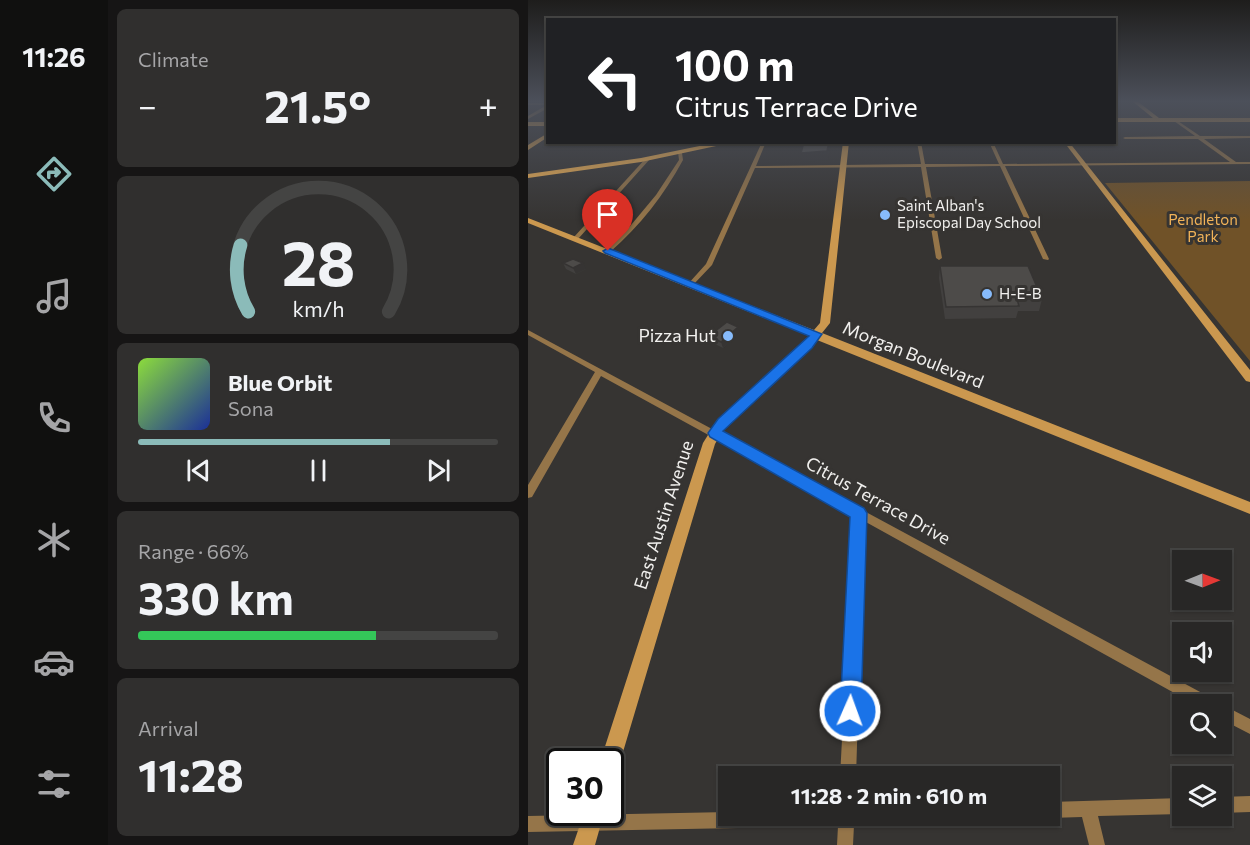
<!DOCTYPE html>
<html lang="en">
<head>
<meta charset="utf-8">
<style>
  :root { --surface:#282726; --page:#302f2e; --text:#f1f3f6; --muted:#a5a5a7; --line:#444443; --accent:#8bbbb9 }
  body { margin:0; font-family:Commissioner,sans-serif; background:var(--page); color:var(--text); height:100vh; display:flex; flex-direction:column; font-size:22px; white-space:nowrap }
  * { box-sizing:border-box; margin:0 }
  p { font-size:20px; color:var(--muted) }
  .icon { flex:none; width:33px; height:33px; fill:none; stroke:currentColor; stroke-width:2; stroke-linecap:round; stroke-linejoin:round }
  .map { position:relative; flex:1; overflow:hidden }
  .panel { display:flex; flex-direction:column; gap:9px; padding:9px; background:#161515; width:420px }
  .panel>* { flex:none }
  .top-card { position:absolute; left:18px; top:18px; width:570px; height:126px; border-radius:0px; box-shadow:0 2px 4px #0004,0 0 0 2px var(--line); background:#202124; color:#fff; overflow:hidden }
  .needle { width:39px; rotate:89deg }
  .buttons { position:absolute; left:644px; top:550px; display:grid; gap:12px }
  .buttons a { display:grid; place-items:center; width:60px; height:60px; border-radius:0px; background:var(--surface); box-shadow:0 2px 4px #0004,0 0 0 2px var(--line); font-size:30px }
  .speed { position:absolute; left:18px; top:748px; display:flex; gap:12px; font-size:30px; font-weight:700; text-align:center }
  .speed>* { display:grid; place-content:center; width:78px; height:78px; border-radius:50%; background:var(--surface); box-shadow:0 2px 4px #0004,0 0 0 2px var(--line); line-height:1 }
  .speed .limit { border:3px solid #111; border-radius:9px; background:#fff; color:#111 }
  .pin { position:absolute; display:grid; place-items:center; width:51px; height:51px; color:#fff; margin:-62px -26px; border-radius:50% 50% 50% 0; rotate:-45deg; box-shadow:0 0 6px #0007 }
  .pin .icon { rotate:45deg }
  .me { position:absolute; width:66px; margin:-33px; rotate:2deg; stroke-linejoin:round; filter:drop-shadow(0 0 4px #0008) }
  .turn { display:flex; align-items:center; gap:21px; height:126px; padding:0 30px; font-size:27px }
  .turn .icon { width:78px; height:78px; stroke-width:2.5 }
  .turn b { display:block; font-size:42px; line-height:51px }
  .big { font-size:45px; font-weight:700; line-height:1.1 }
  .panel .card { flex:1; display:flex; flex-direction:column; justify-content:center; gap:9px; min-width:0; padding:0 21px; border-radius:9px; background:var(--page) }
  .panel .dial { align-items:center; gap:0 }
  .dial svg { height:156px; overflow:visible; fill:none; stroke:var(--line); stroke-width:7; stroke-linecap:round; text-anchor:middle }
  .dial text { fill:var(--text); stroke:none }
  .song { display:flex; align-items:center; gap:18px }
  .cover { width:72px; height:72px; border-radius:9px; background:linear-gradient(135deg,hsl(90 70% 55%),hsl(230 70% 35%)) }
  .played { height:6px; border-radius:3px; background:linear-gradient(90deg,var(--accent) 70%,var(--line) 70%) }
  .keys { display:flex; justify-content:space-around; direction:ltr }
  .heat { display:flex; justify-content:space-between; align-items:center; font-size:33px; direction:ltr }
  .charge { height:9px; border-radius:4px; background:linear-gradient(90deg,#34c759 66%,var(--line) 0) }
  .trip { position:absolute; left:190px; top:766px; width:342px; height:60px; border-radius:0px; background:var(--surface); box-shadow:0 2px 4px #0004,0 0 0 2px var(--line); font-weight:700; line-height:60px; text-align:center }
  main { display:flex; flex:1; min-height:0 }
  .tabs { display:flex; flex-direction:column; width:108px; justify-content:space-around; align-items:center; background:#10100f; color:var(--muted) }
  .tabs .icon { width:42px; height:42px }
  .tabs .current { color:var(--accent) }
  .tabs b { font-size:27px; color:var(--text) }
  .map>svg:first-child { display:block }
</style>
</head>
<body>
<main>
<nav class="tabs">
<b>11:26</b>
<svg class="icon current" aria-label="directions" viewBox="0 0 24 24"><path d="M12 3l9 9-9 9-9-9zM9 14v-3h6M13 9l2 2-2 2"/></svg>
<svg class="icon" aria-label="music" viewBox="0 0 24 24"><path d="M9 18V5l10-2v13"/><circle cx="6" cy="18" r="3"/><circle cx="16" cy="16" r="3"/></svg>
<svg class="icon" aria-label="phone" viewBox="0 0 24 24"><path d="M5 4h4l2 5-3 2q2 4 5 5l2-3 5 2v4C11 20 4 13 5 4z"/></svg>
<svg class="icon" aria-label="climate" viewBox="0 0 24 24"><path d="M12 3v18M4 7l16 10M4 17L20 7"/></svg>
<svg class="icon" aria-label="car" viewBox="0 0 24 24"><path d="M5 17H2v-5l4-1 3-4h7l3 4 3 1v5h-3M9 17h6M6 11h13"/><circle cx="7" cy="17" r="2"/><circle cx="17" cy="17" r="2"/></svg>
<svg class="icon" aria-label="filters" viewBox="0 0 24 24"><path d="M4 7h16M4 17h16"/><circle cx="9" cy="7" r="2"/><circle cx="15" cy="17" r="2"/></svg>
</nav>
<section class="panel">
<div class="card"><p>Climate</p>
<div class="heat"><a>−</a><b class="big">21.5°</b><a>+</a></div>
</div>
<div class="card dial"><svg viewBox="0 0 100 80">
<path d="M14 69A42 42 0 1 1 86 69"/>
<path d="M14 69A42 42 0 0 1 10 35" stroke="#8bbbb9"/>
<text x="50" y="56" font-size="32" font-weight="700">28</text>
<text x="50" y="72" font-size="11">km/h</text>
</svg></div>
<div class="card">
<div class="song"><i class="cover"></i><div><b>Blue Orbit</b><p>Sona</p></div></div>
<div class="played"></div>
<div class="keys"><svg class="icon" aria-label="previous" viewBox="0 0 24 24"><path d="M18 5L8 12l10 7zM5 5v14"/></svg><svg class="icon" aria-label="pause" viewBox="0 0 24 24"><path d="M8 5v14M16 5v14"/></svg><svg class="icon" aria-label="next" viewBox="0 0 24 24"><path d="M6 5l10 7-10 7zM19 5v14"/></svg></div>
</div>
<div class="card"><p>Range · 66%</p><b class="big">330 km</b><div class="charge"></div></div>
<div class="card"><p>Arrival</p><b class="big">11:28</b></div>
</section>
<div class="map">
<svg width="722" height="845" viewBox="0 0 722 845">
  <rect width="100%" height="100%" fill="#363432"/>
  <!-- green -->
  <path fill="#705228" d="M722,181v180l-145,-178z"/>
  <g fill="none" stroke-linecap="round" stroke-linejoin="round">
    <!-- street -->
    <path fill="#957549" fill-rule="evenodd" d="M0,103h20v2h-20z
      M19,105l1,3 -20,11v-3z
      M647,119l25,17h50v2l-46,1 32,23h14v2l-245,2 44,93 -1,1 -5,-1 -43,-93 -74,1 16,91 -3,2 -3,-2 -15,-91 -166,1 -43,97 -19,20 -2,1 -3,-2 18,-20 56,-122h4l-10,24 165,-2 -4,-22h4l4,22h74l-10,-22h4l10,22 227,-2 -32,-23h-73l-2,-1 2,-1 70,-1 -21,-15z
      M150,152l4,1 1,7c-19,35 -43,66 -73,92h-4v-2l20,-19 30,-36 23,-35z
      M118,158l4,1 -72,80h-4v-2z
      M0,330l687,370 2,5h-21l-332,-184 -8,256h-16l14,-262 -253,-139 -69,121 -4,1v-13l67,-113 -67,-37z
      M693,704l29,15v15l-29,-15v-14h-2z
      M722,796v16l-29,1v-16z
      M654,798v16l-84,2 7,29h-16l-7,-28 -32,1 -4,-2h4v-14z
      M201,812v4h195l-2,6 -6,2 -62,1 -1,20h-16l1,-19 -310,6v-16z"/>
    <!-- secondary -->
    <path fill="#cb984f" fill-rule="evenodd" d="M604,101h5l22,17h91v4h-136v-4h39z
      M0,122h20v4h-20z
      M20,133v4l-20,13v-5z
      M315,142h6l-19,181 -8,10 428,169v12l-433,-174 -6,8 -85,77 -11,19 -95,318 -3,7 -7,3v-10h-10l103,-319 15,-24 85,-75 6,-8 -281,-113v-5l286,112 6,-7z
      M536,142h5l181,228v12l-4,-1z
      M56,813h20l-9,32h-22z"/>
    <!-- primary -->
    <path fill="#f5b352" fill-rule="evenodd" d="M191,142h16l-94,20 -113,16v-4l113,-16z"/>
  </g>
  <!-- wall -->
  <path fill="#42403f" d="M35,263l23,6 -10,5 -10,-5z
    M412,266l102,33 -3,12h-21l-2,7 -71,1 -6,-41z
    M212,333l-17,15 -12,-6 -2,-6z"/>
  <!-- shaded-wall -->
  <path fill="#363433" d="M301,142h2l-3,18 -26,2 -1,-9z
    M55,263l3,6 -10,5 -3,-6z
    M210,327l2,6 -17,15 -2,-6z"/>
  <!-- building -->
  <path fill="#4d4b49" stroke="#363433" stroke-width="1.5" d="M276,142h25l-2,9 -26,2z
    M45,259l10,4 -10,5 -10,-5z
    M412,266h88l14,33h-25l2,7 -73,1z
    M199,322l11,5 -17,15 -12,-6z"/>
  <!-- sky -->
  <linearGradient id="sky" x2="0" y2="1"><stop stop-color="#1e1d1c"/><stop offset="0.46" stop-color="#4c505a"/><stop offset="1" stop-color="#4c505a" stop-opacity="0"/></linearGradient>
  <rect width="722" height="220" fill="url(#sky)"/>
  <!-- route -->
  <path fill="#1a73e8" stroke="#114b97" stroke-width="1.5" d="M80,248l214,86 -10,14 -89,83 141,77 3,5 -6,198 -3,7 -8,4 -7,-4 -3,-7 10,-194 -140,-80 -2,-4 10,-14 91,-83 -204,-83 -2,-2z"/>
  <!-- markers -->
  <g fill="#87bbfb" stroke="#363432" stroke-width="2">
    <circle cx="357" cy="215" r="6"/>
    <circle cx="459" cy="294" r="6"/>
    <circle cx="200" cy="336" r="6"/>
  </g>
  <g text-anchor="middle" stroke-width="6" stroke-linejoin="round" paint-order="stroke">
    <!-- far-poi labels -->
    <g font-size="15" fill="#f1f0ee" stroke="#363432" text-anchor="start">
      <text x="369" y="211">Saint Alban's<tspan x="369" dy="17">Episcopal Day School</tspan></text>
      <text x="471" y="299">H-E-B</text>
    </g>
    <!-- far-park labels -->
    <g font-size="15" fill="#f2b358" stroke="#363432">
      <text x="675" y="225">Pendleton<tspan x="675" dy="17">Park</tspan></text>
    </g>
    <!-- poi labels -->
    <g font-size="18" fill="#f1f0ee" stroke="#363432" text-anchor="end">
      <text x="188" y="342">Pizza Hut</text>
    </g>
    <!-- street labels -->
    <g font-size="18" fill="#f1f0ee" stroke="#363432">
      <text transform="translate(385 355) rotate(22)" y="6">Morgan Boulevard</text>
      <text transform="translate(350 501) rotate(29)" y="6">Citrus Terrace Drive</text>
      <text transform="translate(136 515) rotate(-72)" y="6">East Austin Avenue</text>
    </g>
  </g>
</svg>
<div class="buttons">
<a><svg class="needle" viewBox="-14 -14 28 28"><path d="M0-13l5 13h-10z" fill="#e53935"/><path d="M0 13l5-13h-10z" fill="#a5a5a7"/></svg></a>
<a><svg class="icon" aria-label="sound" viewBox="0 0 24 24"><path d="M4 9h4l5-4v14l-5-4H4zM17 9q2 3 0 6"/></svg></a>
<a><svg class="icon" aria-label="search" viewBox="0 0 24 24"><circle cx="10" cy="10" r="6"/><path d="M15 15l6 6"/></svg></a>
<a><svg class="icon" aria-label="layers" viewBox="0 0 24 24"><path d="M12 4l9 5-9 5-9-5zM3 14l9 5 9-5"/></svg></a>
</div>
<div class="speed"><div class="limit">30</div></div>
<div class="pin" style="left:80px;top:251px;background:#d93025"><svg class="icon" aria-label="arrive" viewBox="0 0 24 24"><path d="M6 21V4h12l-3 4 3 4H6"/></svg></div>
<svg class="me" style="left:322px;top:711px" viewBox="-20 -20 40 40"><circle r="17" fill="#1a73e8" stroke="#fff" stroke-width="3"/><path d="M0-11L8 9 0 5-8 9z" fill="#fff"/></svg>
<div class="trip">11:28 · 2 min · 610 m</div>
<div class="top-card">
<div class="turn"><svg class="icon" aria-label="left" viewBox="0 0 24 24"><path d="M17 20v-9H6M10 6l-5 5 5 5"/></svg><div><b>100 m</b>Citrus Terrace Drive</div></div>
</div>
</div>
</main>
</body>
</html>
